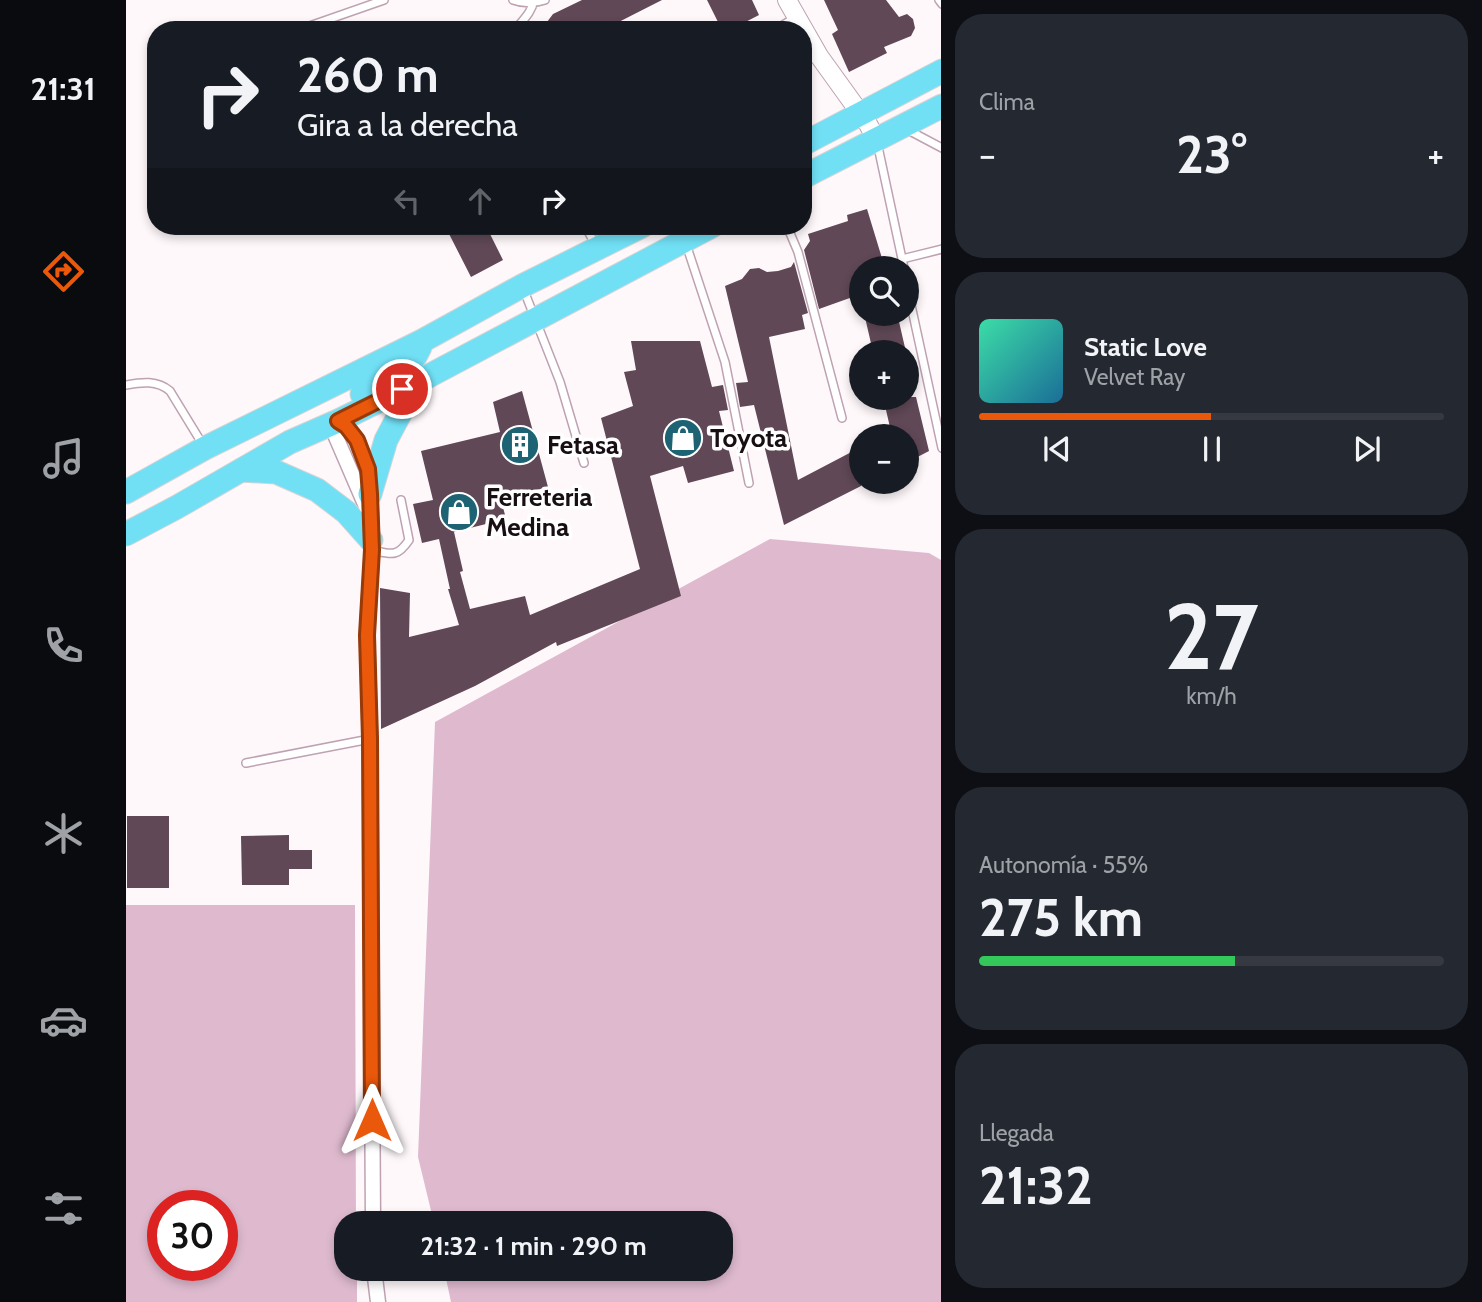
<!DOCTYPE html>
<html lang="es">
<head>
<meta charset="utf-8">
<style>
  :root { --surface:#171b24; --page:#242831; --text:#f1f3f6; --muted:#9ea1a6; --line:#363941; --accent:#ea580c }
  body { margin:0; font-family:Cabin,sans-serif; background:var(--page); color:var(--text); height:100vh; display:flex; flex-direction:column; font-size:26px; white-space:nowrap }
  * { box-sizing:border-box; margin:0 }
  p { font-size:23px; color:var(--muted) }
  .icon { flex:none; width:38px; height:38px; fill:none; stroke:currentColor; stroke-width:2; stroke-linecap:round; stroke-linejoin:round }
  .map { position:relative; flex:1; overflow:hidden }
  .details { display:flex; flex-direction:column; gap:14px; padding:14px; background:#0d0f14; width:541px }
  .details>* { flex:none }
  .banner { position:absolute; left:21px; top:21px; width:665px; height:214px; border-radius:28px; box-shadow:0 4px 10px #0003; background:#171b24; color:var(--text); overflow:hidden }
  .controls { position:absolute; left:723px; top:256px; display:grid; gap:14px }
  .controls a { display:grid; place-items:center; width:70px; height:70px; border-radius:50%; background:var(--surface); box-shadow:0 4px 10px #0003; font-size:35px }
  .speed { position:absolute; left:21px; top:1190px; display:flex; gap:14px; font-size:35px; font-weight:700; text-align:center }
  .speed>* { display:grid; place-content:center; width:91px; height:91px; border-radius:50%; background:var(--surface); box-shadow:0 4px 10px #0003; line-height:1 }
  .speed .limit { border:10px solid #d22; background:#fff; color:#111 }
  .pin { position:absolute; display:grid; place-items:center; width:60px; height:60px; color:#fff; margin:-30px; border:4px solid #fff; border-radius:50%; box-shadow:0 2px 7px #0007 }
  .me { position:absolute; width:77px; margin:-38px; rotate:0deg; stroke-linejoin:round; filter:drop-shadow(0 0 5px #0008) }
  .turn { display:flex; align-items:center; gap:24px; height:147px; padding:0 35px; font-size:32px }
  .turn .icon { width:91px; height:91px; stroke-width:2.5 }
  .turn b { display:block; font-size:49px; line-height:60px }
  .lanes { display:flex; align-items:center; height:66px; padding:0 35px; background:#0003; justify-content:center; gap:35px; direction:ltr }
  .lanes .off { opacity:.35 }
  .big { font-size:52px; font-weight:700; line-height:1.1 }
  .details .tile { flex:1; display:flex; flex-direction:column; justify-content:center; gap:10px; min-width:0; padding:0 24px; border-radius:28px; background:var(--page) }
  .details .dial { align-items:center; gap:0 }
  .dial b { font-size:91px; line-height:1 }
  .song { display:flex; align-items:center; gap:21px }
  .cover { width:84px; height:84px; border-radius:10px; background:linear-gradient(135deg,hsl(160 70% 55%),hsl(200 70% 35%)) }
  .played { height:7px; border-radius:4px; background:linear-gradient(90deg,var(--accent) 50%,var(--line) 50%) }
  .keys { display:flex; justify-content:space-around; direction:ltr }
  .heat { display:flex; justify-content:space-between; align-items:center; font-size:38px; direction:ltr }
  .charge { height:10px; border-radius:5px; background:linear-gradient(90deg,#34c759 55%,var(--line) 0) }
  .trip { position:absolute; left:208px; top:1211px; width:399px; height:70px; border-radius:28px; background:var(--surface); box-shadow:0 4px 10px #0003; font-weight:700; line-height:70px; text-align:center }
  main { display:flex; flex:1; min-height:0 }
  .menu { display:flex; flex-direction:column; width:126px; justify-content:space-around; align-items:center; background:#090b0e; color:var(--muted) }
  .menu .icon { width:49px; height:49px }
  .menu .active { color:var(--accent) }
  .menu b { font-size:32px; color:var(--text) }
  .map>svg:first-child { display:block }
</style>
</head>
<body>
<main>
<nav class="menu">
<b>21:31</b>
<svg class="icon active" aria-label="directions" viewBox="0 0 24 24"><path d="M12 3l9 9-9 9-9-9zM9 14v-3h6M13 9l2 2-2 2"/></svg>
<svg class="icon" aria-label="music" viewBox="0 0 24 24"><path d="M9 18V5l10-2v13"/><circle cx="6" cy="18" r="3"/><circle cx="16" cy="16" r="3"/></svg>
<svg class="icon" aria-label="phone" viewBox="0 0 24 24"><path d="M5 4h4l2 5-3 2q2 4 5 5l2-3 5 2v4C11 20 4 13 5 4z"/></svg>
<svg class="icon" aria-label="climate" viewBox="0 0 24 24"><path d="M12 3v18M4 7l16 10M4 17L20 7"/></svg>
<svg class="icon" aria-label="car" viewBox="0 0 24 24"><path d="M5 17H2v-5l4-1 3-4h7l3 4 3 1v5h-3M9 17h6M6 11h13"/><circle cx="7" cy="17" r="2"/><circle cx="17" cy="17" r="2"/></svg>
<svg class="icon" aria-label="filters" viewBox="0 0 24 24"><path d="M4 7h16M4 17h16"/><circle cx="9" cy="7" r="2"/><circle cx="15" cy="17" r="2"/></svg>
</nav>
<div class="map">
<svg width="816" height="1302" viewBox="0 0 816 1302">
  <rect width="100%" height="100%" fill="#fef8fb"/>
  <!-- green -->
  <path fill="#dfbacf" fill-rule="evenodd" d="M644,539l159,14 12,7v742h-490l-7,-33h277v-46h-287l-16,-66 17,-435z
    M0,905h229l1,318h-10v46h11v33h-231zM37,1206h59v59h-59z"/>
  <!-- building -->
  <path fill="#604856" d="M456,0h80l-59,30h-62l12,-16z
    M581,0h45l7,15 -29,15h-8z
    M698,0h62l13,17 8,-3 6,5 2,9 -4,8 -27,11 3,6 -38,19 -17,-38 6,-4z
    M741,209l18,59h-24v26l-42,15 -15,-59 6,-9 -2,-7 40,-13 -1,-6z
    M319,226h41l17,34 -32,17z
    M668,262l14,51 -6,2 3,14 -36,8 29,143 63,-33v39l-77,39 -30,-120 -14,2 -4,-24 12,-1 -23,-96 17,-7 8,-10 9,-1 8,4 11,-1 13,-4z
    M738,313h33l9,39h-33z
    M505,341h69l12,46 11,-2 5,25 -9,1 15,60 -46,12 -5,-17 -33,10 31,120 -124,50 -1,-4 -81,44 -94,43 -1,-141 30,5 -1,44 50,-12 -11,-36h2l-11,-50 -17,4 -9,-39 20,-4 -12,-49 79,-19 -7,-30 29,-11 26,96 -47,12 5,20 -52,13 9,39 -3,1 10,37 55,-13 5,19 110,-46 -39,-151 32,-12 -9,-34 12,-2z
    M757,397h33l13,54 -23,12v-27h-14z
    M1,816h42v72h-42z
    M163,835v15h23v19h-23v16h-47l-1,-49z"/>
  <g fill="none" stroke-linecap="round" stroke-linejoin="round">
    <!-- service casing -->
    <g stroke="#bea2b2" stroke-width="10">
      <path id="service" d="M387,0c11,4 20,4 32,0
        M813,0l3,4
        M172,30l86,-30
        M389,30c8,-10 17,-18 19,-30
        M559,30l8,-2 3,2
        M649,30l21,-13
        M782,130l34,18
        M751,142l27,126
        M459,226l12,21
        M661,226l11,26 44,166
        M560,244l39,118 24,121
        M776,259l40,-10
        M780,282l36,166
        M397,288l37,94 24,81
        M0,385c16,-3 31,-5 44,6l33,54
        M246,550c19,4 25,8 37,-10l-8,-40
        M120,763l124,-24"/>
    </g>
    <!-- minor casing -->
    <g stroke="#bea2b2" stroke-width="17">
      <path id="minor" d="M245,518l-35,-81 2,-16 8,5 11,14 11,29 2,25 2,56 -5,85 3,104 3,484
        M248,1269l4,33"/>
    </g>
    <!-- tertiary casing -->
    <g stroke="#bea2b2" stroke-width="20">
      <path id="tertiary" d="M661,0l32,56 49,68 8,15"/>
    </g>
    <!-- primary casing -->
    <g stroke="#d5d4d5" stroke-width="25">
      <path id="primary" d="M677,144l139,-73
        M677,177l139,-71
        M236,394c25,-16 52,-23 60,-53
        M115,470l35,2 41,18 29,22 25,28
        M0,492l79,-44 217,-107 100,-55 120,-60
        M244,494l16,-54 18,-34 18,-26
        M0,534l51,-27 113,-65 48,-21 85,-42 289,-153"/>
    </g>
    <!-- service -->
    <use href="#service" stroke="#fff" stroke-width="7"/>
    <!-- minor -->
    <use href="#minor" stroke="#fff" stroke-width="14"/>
    <!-- tertiary -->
    <use href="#tertiary" stroke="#fff" stroke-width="18"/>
    <!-- primary -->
    <use href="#primary" stroke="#71e0f5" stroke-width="23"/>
  </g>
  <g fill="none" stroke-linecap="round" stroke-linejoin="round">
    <!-- route casing -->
    <g stroke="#983908" stroke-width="18">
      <path id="route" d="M246,1120l-2,-381 -3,-104 5,-85 -2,-56 -2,-25 -11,-29 -11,-14 -8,-5 64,-32"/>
    </g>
    <!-- route -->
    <use href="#route" stroke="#ea580c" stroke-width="12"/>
  </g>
  <!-- icons -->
  <defs>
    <g id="shop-disc" transform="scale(2.0125)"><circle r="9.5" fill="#1d6374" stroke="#fff"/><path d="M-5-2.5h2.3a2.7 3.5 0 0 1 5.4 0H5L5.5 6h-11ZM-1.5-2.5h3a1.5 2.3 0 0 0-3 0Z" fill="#fff"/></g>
    <g id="building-disc" transform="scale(2.0125)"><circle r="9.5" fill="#1d6374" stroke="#fff"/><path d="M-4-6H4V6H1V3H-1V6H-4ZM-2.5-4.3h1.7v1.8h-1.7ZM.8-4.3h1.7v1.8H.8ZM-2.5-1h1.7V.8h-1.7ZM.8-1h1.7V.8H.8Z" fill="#fff"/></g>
  </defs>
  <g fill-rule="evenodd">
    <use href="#shop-disc" x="557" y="438"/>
    <use href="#building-disc" x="394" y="445"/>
    <use href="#shop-disc" x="333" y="512"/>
  </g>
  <g text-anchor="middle" stroke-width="7" stroke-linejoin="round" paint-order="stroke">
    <!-- poi labels -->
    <g font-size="26" font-weight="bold" fill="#180f14" stroke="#fff" text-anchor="start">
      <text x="584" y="447">Toyota</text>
      <text x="421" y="454">Fetasa</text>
      <text x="360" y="506">Ferreteria<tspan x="360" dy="30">Medina</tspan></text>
    </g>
  </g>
</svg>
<div class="controls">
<a><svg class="icon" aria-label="search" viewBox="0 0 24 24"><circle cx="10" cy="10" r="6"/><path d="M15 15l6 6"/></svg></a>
<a>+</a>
<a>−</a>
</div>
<div class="speed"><div class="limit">30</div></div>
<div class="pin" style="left:276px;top:389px;background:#d93025"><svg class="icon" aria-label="arrive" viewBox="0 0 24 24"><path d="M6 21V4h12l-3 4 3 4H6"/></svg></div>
<svg class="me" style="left:246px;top:1120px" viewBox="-20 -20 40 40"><path d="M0-17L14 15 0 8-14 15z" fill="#ea580c" stroke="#fff" stroke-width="4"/></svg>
<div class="trip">21:32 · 1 min · 290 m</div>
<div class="banner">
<div class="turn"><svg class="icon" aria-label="right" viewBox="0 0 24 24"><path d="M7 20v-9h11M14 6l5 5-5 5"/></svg><div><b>260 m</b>Gira a la derecha</div></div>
<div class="lanes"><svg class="icon off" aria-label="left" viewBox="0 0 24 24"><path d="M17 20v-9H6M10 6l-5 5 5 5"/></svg><svg class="icon off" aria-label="ahead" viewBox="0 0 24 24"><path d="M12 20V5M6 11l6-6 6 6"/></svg><svg class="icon" aria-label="right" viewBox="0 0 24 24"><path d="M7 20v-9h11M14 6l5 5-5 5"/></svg></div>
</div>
</div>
<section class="details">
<div class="tile"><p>Clima</p>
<div class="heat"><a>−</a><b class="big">23°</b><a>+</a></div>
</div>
<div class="tile">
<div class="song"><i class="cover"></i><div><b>Static Love</b><p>Velvet Ray</p></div></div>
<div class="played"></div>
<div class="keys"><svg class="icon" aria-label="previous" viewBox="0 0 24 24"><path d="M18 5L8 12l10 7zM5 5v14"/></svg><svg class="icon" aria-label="pause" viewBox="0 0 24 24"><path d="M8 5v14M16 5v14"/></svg><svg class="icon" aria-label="next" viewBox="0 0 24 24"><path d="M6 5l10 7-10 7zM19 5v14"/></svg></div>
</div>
<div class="tile dial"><b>27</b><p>km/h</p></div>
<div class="tile"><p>Autonomía · 55%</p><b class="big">275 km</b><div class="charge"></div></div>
<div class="tile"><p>Llegada</p><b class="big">21:32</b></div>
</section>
</main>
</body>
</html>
